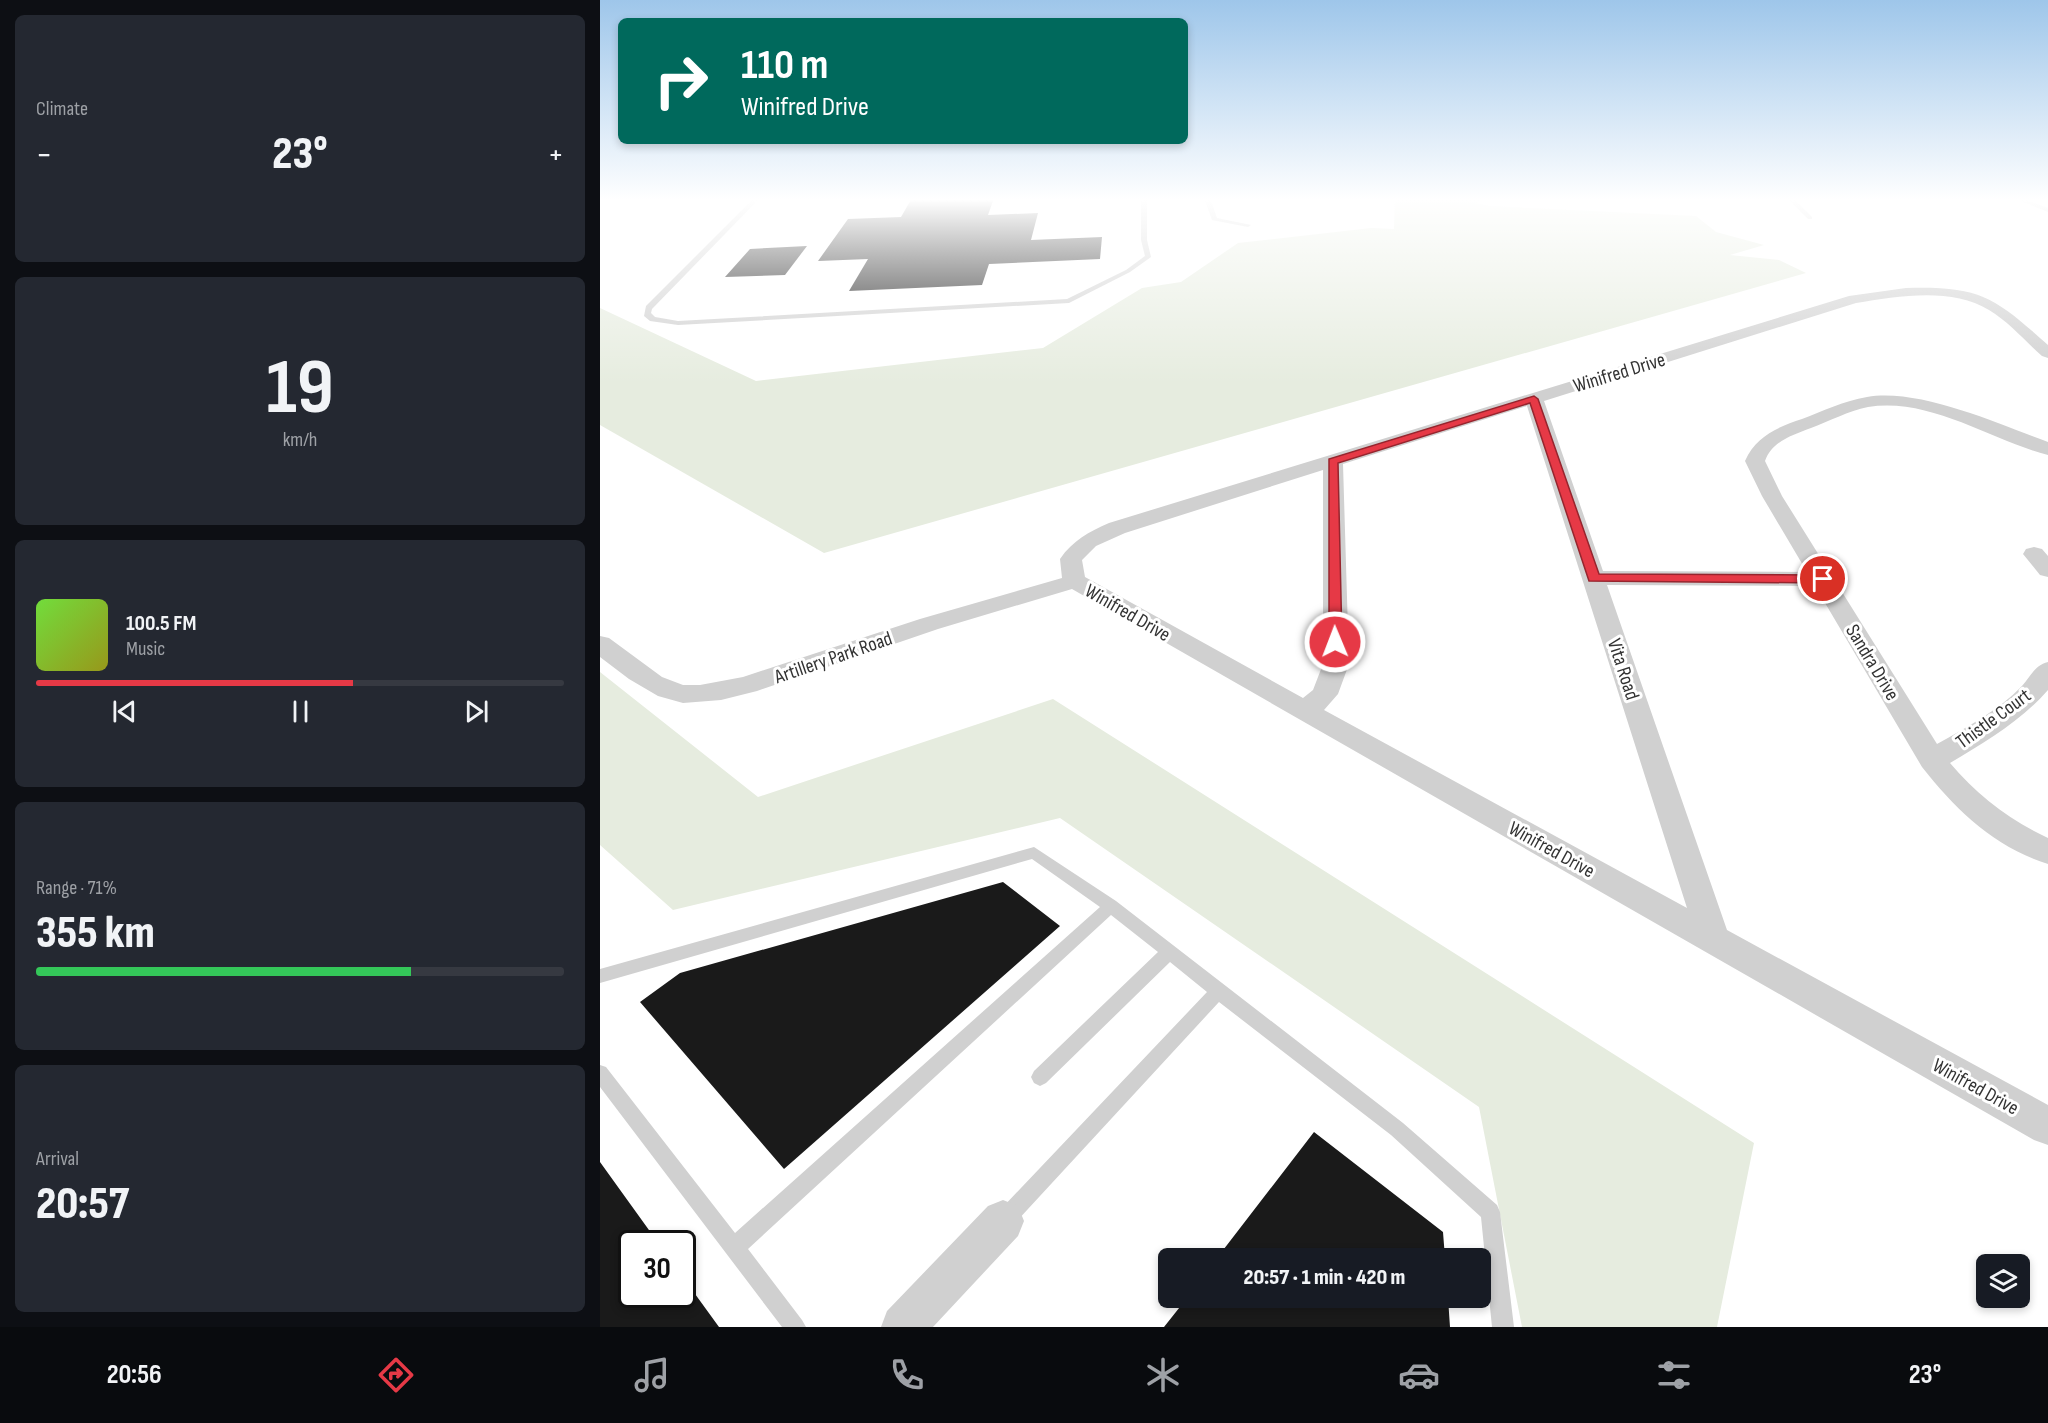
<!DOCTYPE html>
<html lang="en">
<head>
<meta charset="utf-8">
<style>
  :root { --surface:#171b24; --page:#242831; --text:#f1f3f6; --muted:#9ea1a6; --line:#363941; --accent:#e63946 }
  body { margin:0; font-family:"Sofia Sans Condensed",sans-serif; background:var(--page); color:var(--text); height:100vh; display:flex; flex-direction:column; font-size:22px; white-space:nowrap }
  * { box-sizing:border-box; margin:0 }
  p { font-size:20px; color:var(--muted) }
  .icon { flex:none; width:33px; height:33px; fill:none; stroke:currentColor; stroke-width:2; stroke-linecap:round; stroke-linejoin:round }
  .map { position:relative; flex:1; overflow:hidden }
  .details { display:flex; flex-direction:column; gap:15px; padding:15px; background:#0d0f14; width:600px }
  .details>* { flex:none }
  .guide { position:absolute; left:18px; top:18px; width:570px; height:126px; border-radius:9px; box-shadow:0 3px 9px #0003; background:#00695c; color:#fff; overflow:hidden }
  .tools { position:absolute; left:1376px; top:1254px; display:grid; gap:12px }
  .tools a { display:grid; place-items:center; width:54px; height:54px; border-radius:9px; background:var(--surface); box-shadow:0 3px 9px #0003; font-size:30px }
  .speed { position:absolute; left:18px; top:1230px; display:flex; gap:12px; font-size:30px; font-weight:700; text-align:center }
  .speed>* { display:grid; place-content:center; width:78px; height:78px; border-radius:50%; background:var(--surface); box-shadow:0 3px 9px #0003; line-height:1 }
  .speed .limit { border:3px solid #111; border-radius:9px; background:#fff; color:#111 }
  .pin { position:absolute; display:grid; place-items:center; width:51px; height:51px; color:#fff; margin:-26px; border:3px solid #fff; border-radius:50%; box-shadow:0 2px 6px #0007 }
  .me { position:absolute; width:66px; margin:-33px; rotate:359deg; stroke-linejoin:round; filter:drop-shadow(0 0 4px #0008) }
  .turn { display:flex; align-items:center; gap:21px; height:126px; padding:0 24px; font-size:27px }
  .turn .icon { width:78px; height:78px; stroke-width:2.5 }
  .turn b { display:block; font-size:42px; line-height:51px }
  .big { font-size:45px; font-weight:800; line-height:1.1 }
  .details .card { flex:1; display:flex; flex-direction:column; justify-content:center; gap:9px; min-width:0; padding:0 21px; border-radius:9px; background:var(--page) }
  .details .dial { align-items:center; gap:0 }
  .dial b { font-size:78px; line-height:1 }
  .song { display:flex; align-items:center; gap:18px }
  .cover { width:72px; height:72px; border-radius:9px; background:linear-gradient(135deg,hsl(100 70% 55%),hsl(60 70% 35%)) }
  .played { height:6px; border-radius:3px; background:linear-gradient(90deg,var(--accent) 60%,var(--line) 60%) }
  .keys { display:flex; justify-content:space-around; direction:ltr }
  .heat { display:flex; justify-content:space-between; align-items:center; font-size:33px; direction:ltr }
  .charge { height:9px; border-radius:4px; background:linear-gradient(90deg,#34c759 71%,var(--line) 0) }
  .trip { position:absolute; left:558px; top:1248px; width:333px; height:60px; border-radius:9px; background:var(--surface); box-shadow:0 3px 9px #0003; font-weight:800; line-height:60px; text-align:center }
  .dock { display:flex; height:96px; justify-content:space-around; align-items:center; background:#090b0e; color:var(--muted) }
  .dock .icon { width:42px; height:42px }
  .dock .on { color:var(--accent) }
  .dock b { font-size:27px; color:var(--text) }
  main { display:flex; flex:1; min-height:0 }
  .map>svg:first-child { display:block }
</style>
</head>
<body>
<main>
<section class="details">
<div class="card"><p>Climate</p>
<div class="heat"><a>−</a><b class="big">23°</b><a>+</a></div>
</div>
<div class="card dial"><b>19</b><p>km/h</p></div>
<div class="card">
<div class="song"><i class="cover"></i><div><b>100.5 FM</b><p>Music</p></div></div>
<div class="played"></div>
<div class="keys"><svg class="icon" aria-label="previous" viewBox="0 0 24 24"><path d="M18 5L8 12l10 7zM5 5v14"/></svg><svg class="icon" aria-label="pause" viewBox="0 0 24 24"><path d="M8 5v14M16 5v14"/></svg><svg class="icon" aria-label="next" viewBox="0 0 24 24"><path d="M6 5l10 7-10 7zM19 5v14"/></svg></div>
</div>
<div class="card"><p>Range · 71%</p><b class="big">355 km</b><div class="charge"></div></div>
<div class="card"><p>Arrival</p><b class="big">20:57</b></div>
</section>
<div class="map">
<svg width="1448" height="1327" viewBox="0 0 1448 1327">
  <rect width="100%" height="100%" fill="#fff"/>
  <!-- green -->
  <path fill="#e6ecdf" d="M795,198h89l-8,5 14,3 206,10 20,16 48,13 -34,10 49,5 27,13 -982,280 -224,-128v-117l156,73 287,-33 99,-60 39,-6 57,-39 133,-15 23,1z
    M0,672l158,125 295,-98 701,444 -37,184h-195l-43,-220 -419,-289 -387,92 -73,-65z"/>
  <!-- building -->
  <path fill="#1a1a1a" d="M312,198h82l-6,17 50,-2 -7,27 71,-3 -2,22 -111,5 -7,21 -133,6 19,-32 -50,2 30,-42 53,-2z
    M207,246l-22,29 -60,2 25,-28z
    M403,882l57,44 -276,243 -144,-167 40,-29z
    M714,1132l129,100 2,26h-228z
    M0,1162l59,82h-27v50h50v-18l37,51h-119z
    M587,1298h261l2,29h-286z"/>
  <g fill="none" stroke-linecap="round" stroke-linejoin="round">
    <!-- service -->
    <path fill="#d0d0d0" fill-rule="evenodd" d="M154,198h6l-108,111 -1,4 4,4 23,4 389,-22 59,-29 19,-14 -4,-16v-42h6v42l4,17 -21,15 -61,31 -391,22 -28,-4 -6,-5 2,-10z
      M604,198h6l7,20 34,7 -3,2 -36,-7z
      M1187,198h6l19,19v2h-4z
      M1414,198h7l27,10v4z
      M434,847l82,54 287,222 94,82 3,7 14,115h-22l-11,-110 -90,-82 -172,-133 -204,221 -7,3 -7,-3 -3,-7 3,-7 206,-217 -37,-30 -124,121 -6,3 -6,-3 -3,-6 3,-6 124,-119 -47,-37 -363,334 54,71 4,7h-24l-182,-240v-22l6,2 129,166 365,-326 -68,-48 -432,124v-14z"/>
    <!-- minor -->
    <path fill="#d0d0d0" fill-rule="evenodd" d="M1306,288c75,-2 88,9 142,57v13l-6,-2c-17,-15 -33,-34 -53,-46 -37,-23 -91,-14 -133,-7l-312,98 59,170 204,1 -45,-76 -17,-35c11,-25 33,-34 57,-42 21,-8 42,-18 65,-22 53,-9 131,27 181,45v13c-58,-15 -118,-58 -180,-48 -20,4 -38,14 -57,21 -18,7 -39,13 -46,33l17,35 155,248c30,-17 61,-33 85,-58 9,-10 13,-21 26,-24v28c-27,31 -63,52 -98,73 27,32 59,57 98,75v26c-54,-17 -92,-54 -126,-97l-107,-181 -208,-1 120,345 321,175v40l-14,-5 -962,-551 -134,40 -181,62 -36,9 -38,3 -25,-7 -29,-17 -29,-22v-21l9,2 53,39 21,8h17l43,-8 177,-58 142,-41 -2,-19c13,-19 29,-27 49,-36l740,-227zM927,406l160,502 -363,-198 14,-16 11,-30 -6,-200zM723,470v194l-10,26 -10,8 -218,-121 -3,-17 14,-14 29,-13z
      M1434,547l8,2 6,7v21l-8,-2 -17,-21 3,-5z
      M403,1200l15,6 6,15 -6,15 -85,91h-52l6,-16 101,-105z"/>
  </g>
  <!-- sky -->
  <linearGradient id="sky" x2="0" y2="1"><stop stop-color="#9ec6ea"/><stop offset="0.52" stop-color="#fff"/><stop offset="1" stop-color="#fff" stop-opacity="0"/></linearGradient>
  <rect width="1448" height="384" fill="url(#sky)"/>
  <!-- route -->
  <path fill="#e63946" stroke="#96252e" stroke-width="1.5" d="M934,396l4,3 61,175 224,1 6,4 -6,4 -234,-2 -59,-178 -192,60 4,179 -7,4 -4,-1 -2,-3v-183z"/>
  <g text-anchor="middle" stroke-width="6" stroke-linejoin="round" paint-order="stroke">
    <!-- street labels -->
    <g font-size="20" fill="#333" stroke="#fff">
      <text transform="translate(1019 372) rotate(-17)" y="7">Winifred Drive</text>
      <text transform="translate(528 612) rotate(30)" y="7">Winifred Drive</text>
      <text transform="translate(233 657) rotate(-19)" y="7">Artillery Park Road</text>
      <text transform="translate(1273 662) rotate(59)" y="7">Sandra Drive</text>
      <text transform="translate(1024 669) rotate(72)" y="7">Vita Road</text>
      <text transform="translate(1393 718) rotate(-36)" y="7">Thistle Court</text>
      <text transform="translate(952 849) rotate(29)" y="7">Winifred Drive</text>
      <text transform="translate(1376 1086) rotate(29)" y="7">Winifred Drive</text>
    </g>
  </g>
</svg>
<div class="tools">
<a><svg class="icon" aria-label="layers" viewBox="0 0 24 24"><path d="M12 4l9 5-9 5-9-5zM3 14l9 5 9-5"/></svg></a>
</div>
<div class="speed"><div class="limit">30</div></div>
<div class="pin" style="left:1223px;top:579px;background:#d93025"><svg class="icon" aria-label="arrive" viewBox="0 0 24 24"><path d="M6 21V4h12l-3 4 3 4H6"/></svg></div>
<svg class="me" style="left:735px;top:642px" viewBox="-20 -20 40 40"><circle r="17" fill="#e63946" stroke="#fff" stroke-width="3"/><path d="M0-11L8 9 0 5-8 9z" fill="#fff"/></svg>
<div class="trip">20:57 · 1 min · 420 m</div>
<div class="guide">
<div class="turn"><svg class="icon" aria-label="right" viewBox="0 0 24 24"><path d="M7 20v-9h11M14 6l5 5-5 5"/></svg><div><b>110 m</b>Winifred Drive</div></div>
</div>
</div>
</main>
<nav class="dock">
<b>20:56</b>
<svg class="icon on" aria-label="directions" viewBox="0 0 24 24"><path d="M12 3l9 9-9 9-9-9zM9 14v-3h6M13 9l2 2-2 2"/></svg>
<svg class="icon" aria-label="music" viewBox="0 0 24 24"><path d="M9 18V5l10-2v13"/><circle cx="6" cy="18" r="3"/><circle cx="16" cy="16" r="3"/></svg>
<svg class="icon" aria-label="phone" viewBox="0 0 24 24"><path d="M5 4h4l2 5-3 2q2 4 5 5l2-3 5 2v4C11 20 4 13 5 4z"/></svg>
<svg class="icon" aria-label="climate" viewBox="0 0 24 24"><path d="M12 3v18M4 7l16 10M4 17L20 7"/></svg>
<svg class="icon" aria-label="car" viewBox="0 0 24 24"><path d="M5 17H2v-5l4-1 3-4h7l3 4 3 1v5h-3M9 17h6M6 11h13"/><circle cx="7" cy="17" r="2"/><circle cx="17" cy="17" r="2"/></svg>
<svg class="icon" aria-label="filters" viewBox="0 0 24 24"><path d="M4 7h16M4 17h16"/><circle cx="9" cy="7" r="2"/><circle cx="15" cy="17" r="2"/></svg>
<b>23°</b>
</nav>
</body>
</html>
